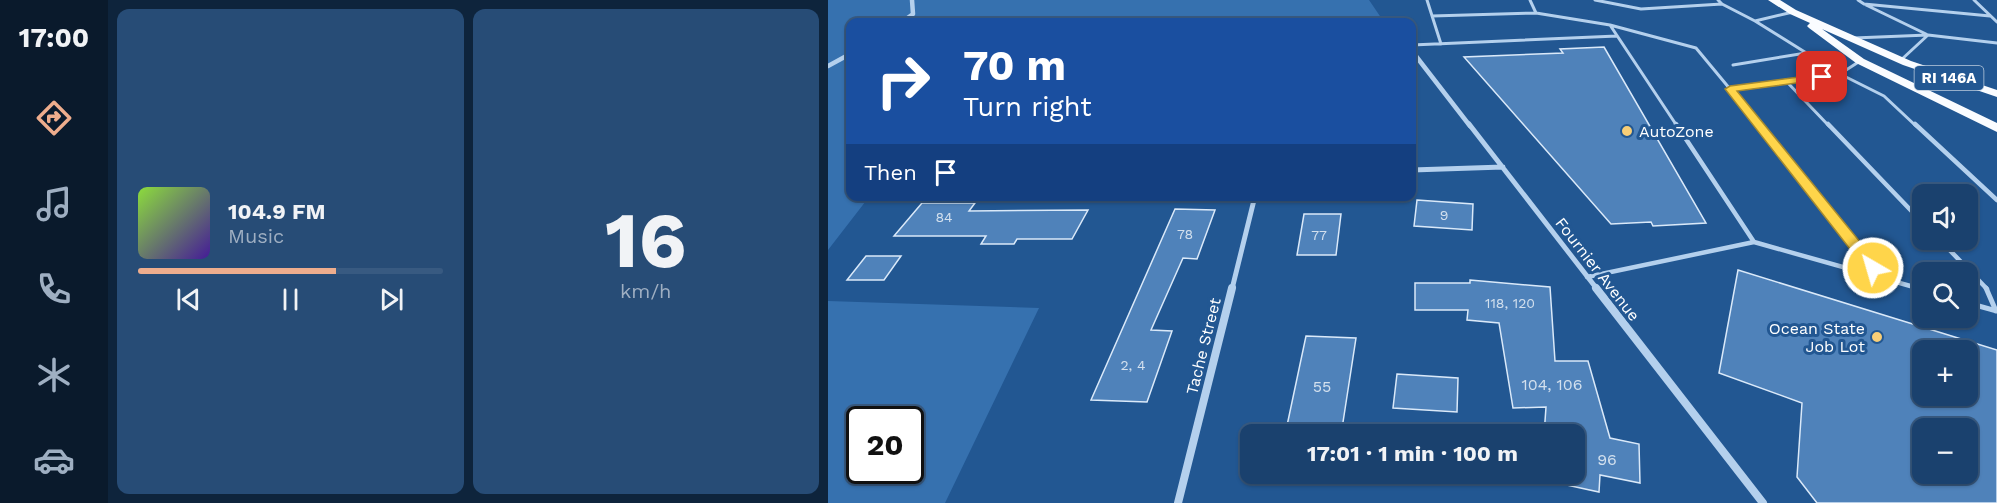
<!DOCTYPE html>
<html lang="en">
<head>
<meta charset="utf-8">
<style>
  :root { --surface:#1a416e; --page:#274c76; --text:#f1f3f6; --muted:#9fafc2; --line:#385a81; --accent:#eead8d }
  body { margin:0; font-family:"Work Sans",sans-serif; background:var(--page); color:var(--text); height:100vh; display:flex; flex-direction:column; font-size:22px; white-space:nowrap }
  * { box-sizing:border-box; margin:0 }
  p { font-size:20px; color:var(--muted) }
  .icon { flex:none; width:33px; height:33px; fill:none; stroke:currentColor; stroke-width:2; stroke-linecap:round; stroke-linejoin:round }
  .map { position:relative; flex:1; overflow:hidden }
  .panel { display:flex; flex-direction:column; gap:9px; padding:9px; background:#0e243c; width:720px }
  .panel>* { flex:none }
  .guide { position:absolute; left:18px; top:18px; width:570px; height:183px; border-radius:12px; box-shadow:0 2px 4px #0004,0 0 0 2px var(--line); background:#1a4fa0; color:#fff; overflow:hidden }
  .tools { position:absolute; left:1084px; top:184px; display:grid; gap:12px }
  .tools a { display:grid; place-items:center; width:66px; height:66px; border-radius:12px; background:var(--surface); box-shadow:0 2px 4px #0004,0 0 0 2px var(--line); font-size:30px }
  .speed { position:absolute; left:18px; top:406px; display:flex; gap:12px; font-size:30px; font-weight:700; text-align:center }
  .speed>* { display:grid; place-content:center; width:78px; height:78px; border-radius:50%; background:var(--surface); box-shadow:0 2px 4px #0004,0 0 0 2px var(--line); line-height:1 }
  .speed .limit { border:3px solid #111; border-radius:9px; background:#fff; color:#111 }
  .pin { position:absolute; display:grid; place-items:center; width:51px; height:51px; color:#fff; margin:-26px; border-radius:12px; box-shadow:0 3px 9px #0006 }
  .me { position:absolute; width:66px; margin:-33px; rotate:322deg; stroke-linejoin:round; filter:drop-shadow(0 0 4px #0008) }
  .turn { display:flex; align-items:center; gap:21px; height:126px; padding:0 18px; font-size:27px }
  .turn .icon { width:78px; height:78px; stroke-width:2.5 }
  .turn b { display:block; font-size:42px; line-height:51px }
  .then { display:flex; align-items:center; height:57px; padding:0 18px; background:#0003; gap:12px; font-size:22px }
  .panel .card { flex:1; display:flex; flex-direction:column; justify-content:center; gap:9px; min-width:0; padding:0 21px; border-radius:12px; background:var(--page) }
  .panel .dial { align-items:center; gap:0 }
  .dial b { font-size:78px; line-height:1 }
  .song { display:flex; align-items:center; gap:18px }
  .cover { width:72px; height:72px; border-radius:9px; background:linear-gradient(135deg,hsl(90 70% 55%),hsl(260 70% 35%)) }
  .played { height:6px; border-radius:3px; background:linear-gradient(90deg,var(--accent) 65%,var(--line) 65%) }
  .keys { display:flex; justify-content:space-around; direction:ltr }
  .panel .tiles { flex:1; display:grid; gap:9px; grid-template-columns:repeat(2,1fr) }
  .trip { position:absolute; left:412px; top:424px; width:345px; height:60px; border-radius:12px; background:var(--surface); box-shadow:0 2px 4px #0004,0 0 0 2px var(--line); font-weight:700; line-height:60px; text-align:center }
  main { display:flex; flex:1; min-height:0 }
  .tabs { display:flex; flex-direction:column; width:108px; justify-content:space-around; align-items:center; background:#0a1a2c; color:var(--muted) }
  .tabs .icon { width:42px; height:42px }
  .tabs .current { color:var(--accent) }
  .tabs b { font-size:27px; color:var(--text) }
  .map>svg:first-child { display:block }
</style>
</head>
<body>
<main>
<nav class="tabs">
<b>17:00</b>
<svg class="icon current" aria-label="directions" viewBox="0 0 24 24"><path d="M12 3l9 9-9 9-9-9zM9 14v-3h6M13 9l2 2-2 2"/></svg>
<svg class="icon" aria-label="music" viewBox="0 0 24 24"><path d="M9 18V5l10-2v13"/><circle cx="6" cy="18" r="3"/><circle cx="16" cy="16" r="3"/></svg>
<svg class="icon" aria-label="phone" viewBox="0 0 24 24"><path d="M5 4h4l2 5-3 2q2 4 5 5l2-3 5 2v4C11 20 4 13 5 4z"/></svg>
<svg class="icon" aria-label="climate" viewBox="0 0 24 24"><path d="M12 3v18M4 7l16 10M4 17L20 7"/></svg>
<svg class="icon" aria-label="car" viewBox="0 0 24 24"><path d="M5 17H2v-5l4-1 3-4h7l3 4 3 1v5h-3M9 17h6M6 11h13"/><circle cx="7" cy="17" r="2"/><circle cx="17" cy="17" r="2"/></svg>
</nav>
<section class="panel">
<div class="tiles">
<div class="card">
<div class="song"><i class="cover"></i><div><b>104.9 FM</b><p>Music</p></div></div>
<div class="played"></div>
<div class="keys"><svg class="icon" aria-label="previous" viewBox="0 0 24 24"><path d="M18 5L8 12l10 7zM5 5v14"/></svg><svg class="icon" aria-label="pause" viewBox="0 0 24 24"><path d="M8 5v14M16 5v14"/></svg><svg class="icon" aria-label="next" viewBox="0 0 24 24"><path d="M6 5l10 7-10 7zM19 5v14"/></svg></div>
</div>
<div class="card dial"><b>16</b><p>km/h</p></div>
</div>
</section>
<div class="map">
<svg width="1169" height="503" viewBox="0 0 1169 503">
  <rect width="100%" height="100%" fill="#225792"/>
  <!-- green -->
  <path fill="#3671af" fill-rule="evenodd" d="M0,0h541l15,22h-534v174l19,1 -41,53z
    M0,301l211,7 -94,195h-117zM32,420h50v51h-50z"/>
  <!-- building -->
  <path fill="#4f82ba" stroke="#dae9f9" stroke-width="1.5" fill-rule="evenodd" d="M776,47l102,176 -53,3 -2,-4 -40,2 -147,-167 99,-4 -3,-4z
    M589,200l56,4 -1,26 -58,-4z
    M94,203h53l-6,8 119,-1 -16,29h-55l-3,5h-33l5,-8h-92z
    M347,209l40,1 -18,49 -14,-1 -32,72 21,1 -25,71 -56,-2z
    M476,214h37l-5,41h-39z
    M38,256h35l-17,24h-37z
    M910,270l259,80v153h-180l-20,-26 5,-74 -83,-30zM1095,351h45v45h-45zM1095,429h45v45h-45z
    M642,280l80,7 5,74h33l22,77 29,6 1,39 -40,-8 -1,17 -60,-13 1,-5h35v-39h-31l2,-28 -33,1 -14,-85 -32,-3 1,-10h-53v-27h55z
    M478,336l50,2 -15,97h-56z
    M569,374l61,4 -1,34 -64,-4z"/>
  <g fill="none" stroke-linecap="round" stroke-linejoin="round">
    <!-- service-far2 -->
    <path stroke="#b4d0ed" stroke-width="3" d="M599,0l14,44
      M702,0l6,13 74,12 86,23 34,41 110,-15 20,-13
      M767,0l46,9 81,-5 -4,-4
      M1030,0l6,4 126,12
      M1146,0l23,22
      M894,4l33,17
      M1038,5l60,29
      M965,12l-38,9 85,53 44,22 32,30
      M604,16l104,-3
      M782,25l67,101
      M1026,38l74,-3 69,8
      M584,45l205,-9
      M1073,60l27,-25
      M905,65l73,-12
      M959,82l42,44
      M902,89l29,37"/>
    <!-- service-far1 -->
    <path stroke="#b4d0ed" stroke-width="4.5" d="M848,124l78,118
      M930,124l115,144 1,8
      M1000,124l95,99
      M1087,124l82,76
      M1112,240l47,49
      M759,277l167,-35 167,47"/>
    <!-- service -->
    <path stroke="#b4d0ed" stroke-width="5" d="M1088,288l7,2
      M1158,288l10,23
      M1140,303l29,8"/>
    <!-- minor-far2 -->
    <path stroke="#b4d0ed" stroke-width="4.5" d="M74,22l11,-8 -1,-14
      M584,51l58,75
      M0,66l22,-12"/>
    <!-- minor-far1 -->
    <path stroke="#b4d0ed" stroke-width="5" d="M641,124l128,165
      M584,170l91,-3
      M404,289l23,-93"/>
    <!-- minor -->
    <path stroke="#b4d0ed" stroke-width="8" d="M768,288l167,215
      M350,503l54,-215"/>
    <!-- primary -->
    <path fill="#fafcff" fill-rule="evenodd" d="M940,0h12l16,10 115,51 86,29v7l-94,-32 -81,-36 42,30 133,64v9l-141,-69 -47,-35 -2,-2 3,-3 -20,-9z"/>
  </g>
  <!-- route -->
  <path fill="#ffd54a" stroke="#a68a30" stroke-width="1.5" d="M994,74l6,3 -2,2 -89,12 141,173 2,4 -7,5 -5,-1 -143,-183 5,-3z"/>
  <!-- markers -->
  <g fill="#f8ce77" stroke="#225792" stroke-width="2">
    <circle cx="799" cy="131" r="6"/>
    <circle cx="1049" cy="337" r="6"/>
  </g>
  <g text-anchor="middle" stroke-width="6" stroke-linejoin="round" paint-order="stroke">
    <!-- number labels -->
    <g font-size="14" fill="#d3e0ee">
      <text x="616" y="220">9</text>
      <text x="116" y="222">84</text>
      <text x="357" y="239">78</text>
      <text x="491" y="240">77</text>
      <text x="682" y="308">118, 120</text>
      <text x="305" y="370">2, 4</text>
    </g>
    <!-- shield labels -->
    <rect fill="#225792" stroke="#bdcdde" stroke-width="1.5" x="1086.5" y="66" width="69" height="24" rx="4.5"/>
    <g font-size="15" font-weight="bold" fill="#fff">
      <text x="1121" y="83">RI 146A</text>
    </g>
    <!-- poi labels -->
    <g font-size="16" fill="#fff" stroke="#225792" text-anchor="start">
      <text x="811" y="137">AutoZone</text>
      <text x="1037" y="334" text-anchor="end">Ocean State<tspan x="1037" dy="18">Job Lot</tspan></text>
    </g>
    <!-- street labels -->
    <g font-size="16" fill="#fff" stroke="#225792">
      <text transform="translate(770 269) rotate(52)" y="6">Fournier Avenue</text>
      <text transform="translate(375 346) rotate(-76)" y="6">Tache Street</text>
    </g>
    <!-- near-number labels -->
    <g font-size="16" fill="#d3e0ee">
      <text x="724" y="390">104, 106</text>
      <text x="494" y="392">55</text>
      <text x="779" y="465">96</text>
    </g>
  </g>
</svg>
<div class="tools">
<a><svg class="icon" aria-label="sound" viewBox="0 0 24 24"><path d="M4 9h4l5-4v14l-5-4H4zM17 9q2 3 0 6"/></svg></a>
<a><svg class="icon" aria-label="search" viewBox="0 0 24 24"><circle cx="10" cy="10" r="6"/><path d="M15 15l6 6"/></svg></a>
<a>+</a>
<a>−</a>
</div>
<div class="speed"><div class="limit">20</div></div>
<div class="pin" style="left:994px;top:77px;background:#d93025"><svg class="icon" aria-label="arrive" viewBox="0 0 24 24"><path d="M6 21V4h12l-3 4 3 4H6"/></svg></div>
<svg class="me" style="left:1045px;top:268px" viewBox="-20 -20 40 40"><circle r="17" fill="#ffd54a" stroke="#fff" stroke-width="3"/><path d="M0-11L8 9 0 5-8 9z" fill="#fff"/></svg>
<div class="trip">17:01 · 1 min · 100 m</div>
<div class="guide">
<div class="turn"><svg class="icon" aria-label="right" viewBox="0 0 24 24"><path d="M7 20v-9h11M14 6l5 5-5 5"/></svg><div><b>70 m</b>Turn right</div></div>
<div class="then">Then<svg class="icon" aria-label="arrive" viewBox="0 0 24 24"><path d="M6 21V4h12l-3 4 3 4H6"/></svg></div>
</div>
</div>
</main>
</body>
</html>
